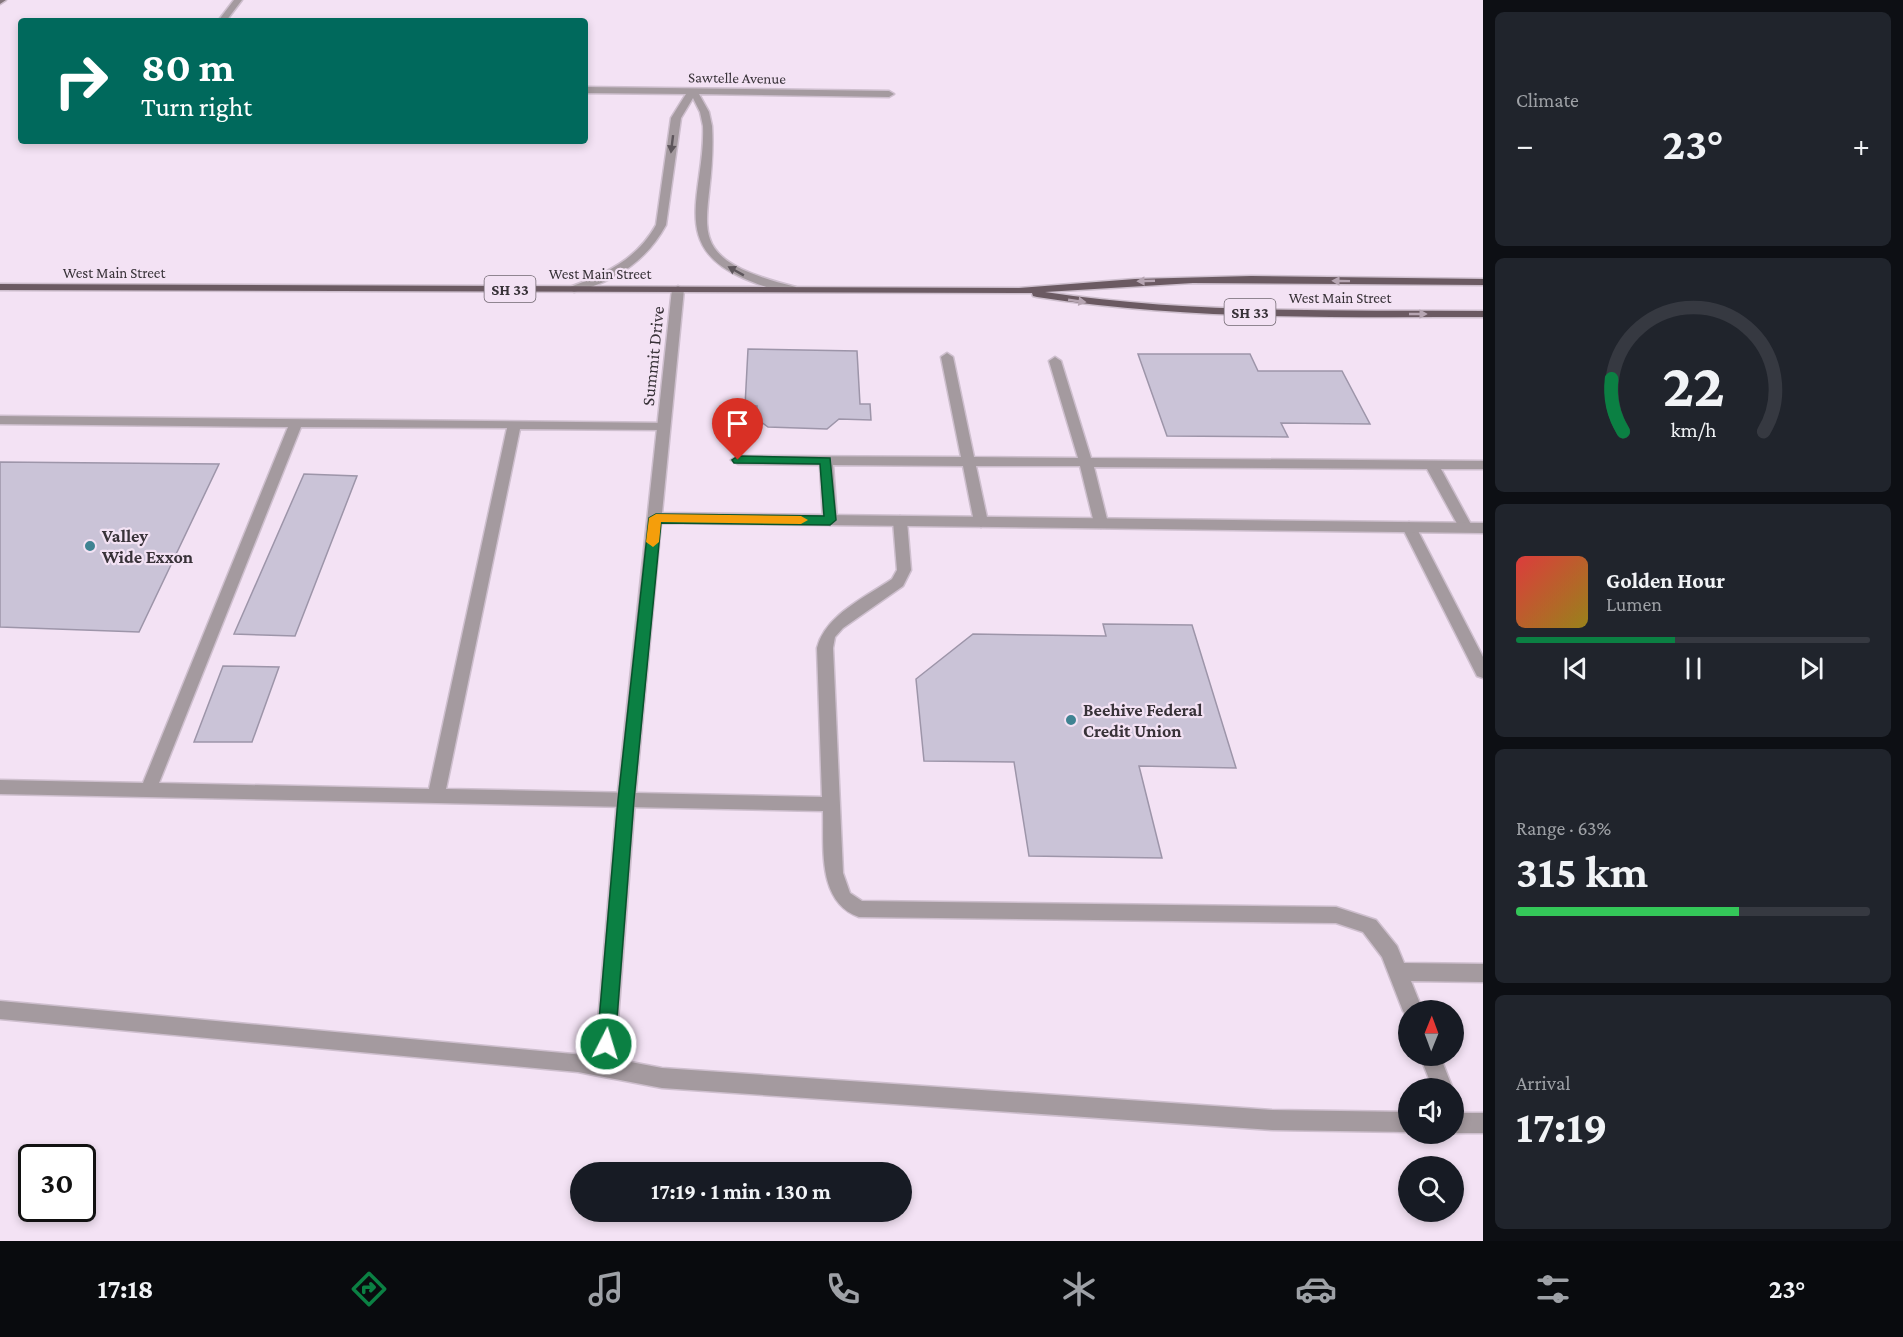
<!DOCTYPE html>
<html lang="en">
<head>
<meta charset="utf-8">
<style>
  :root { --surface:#171b24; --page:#20242c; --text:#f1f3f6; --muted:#9ea1a6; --line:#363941; --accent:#0b8043 }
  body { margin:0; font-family:"Crimson Pro",serif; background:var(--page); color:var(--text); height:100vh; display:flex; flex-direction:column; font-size:22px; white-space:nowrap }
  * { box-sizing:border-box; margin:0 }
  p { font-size:20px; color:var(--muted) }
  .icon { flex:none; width:33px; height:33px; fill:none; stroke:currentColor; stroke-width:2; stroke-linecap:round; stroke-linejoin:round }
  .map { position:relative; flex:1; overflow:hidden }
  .sheet { display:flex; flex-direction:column; gap:12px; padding:12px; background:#0d0f14; width:420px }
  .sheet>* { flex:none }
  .guide { position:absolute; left:18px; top:18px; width:570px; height:126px; border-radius:6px; box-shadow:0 3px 9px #0003; background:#00695c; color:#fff; overflow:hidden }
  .needle { width:39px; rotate:1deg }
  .buttons { position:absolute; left:1398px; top:1000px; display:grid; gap:12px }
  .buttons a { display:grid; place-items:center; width:66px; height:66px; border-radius:50%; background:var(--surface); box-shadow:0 3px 9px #0003; font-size:30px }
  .speed { position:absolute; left:18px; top:1144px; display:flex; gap:12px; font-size:30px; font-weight:700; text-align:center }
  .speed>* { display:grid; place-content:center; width:78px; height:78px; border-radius:50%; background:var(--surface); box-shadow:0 3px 9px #0003; line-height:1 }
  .speed .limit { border:3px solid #111; border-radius:9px; background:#fff; color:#111 }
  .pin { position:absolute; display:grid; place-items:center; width:51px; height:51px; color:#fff; margin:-62px -26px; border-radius:50% 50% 50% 0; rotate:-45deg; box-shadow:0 0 6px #0007 }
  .pin .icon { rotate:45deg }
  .me { position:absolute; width:66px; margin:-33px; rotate:5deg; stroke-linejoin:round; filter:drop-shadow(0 0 4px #0008) }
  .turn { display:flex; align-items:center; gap:21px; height:126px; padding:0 24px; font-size:27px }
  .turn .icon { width:78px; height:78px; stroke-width:2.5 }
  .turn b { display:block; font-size:42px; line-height:51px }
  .big { font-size:45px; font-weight:700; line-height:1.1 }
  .sheet .card { flex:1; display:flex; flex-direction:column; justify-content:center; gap:9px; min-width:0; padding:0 21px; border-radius:9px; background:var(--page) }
  .sheet .dial { align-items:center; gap:0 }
  .dial svg { height:156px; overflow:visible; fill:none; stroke:var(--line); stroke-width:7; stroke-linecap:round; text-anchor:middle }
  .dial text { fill:var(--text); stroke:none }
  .song { display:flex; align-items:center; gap:18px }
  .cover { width:72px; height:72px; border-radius:9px; background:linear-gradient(135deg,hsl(0 70% 55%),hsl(50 70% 35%)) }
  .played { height:6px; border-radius:3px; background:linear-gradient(90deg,var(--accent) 45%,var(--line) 45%) }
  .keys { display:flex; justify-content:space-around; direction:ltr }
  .heat { display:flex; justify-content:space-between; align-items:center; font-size:33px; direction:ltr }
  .charge { height:9px; border-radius:4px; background:linear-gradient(90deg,#34c759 63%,var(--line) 0) }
  .trip { position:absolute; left:570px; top:1162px; width:342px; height:60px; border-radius:30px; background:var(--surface); box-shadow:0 3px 9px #0003; font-weight:700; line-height:60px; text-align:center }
  .dock { display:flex; height:96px; justify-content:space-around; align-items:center; background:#090b0e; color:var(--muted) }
  .dock .icon { width:42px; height:42px }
  .dock .selected { color:var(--accent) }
  .dock b { font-size:27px; color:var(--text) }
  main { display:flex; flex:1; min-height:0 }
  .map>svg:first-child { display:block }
</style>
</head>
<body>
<main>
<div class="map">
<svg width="1483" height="1241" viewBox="0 0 1483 1241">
  <rect width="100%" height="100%" fill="#f3e2f4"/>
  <!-- building -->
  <path fill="#cac3d7" stroke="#9d95a9" stroke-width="1.5" d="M748,349l109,2 3,53h10l1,16 -32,-1 -12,10 -59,-2 -11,-8v-13h-12z
    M1138,354h112l8,17h84l28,53 -89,-1 7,14 -121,-1z
    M0,462l219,2 -80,168 -139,-5z
    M304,474l53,2 -62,160 -61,-2z
    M1103,624l89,1 44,143 -97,-2 23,92 -133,-2 -15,-94 -90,-1 -8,-82 57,-45 133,2z
    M223,666l56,1 -27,75h-58z"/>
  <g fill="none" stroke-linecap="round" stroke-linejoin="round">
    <!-- service casing -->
    <g stroke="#cebfce" stroke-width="3">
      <path id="service" d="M947,353l6,4 21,100 104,1 -29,-97 6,-4 6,4 30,97 392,3v8h-42l32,59 -2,3h-10l-34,-62 -333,-2 14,56 -7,5 -7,-5 -14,-57h-104l12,56 -7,5 -7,-5 -11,-56 -130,-1 4,55 -7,5 -7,-5 -3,-55 -82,-1 -7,-4 7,-4 223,1 -20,-100z
        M0,416l669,7 1,3 -1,3 -5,1 -144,-1 -74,360 376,8 -5,-149c8,-33 49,-51 75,-69l5,-9 -4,-49 7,-5 7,5 4,49 -8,16 -60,42 -8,9 -2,11 10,225 7,20 12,8 474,6 40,13 21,26 7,17 79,1v18l-72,-1 12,30h-15v7l-5,-7 -21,-54 -19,-25 -27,-9 -477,-6c-42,-15 -35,-69 -36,-106l-823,-17v-14l143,3 145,-356 -288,-3zM301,427l206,1 -78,361 -270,-6z
        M1409,522l7,5 67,130v21l-6,-2 -2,-4 -73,-145z
        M1420,1056h20l13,33h-20z"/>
    </g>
    <!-- minor casing -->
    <g stroke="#cebfce" stroke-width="3">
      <path id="minor" d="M234,0h8l-16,21h-8z
        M585,87l304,4 5,3 -5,3 -190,-3 10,18 3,14c6,98 -45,129 84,161v4c-15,3 -39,-7 -53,-13 -76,-32 -37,-90 -40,-152l-3,-14 -7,-14 -12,20 -15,107c-20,37 -52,57 -92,67l-6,-3 2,-2c36,-13 67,-28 86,-62l15,-107 15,-24 -101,-1z
        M678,286l6,3 -22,224 821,10v10l-822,-10 -26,277 -20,259 47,9 610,42 136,2v20l-136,-2 -610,-42 -84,-16 -578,-53v-18l595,55 22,-256 55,-511z
        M1454,1113h29v20h-29z"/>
    </g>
    <!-- secondary casing -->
    <g stroke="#cebfce" stroke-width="3">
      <path id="secondary" d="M0,0h6l-6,4z"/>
    </g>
    <!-- primary casing -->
    <g stroke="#cebfce" stroke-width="3">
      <path id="primary" d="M1251,276l232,3v6l-290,-2 -148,9c146,22 291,18 438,19v6c-149,0 -298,3 -446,-20l-4,-1 -1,-3 -1032,-3v-6l1019,4 116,-9z"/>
    </g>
    <!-- service -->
    <use href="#service" fill="#a49a9f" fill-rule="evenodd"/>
    <!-- minor -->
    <use href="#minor" fill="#a49a9f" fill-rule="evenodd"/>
    <!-- secondary -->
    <use href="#secondary" fill="#83757b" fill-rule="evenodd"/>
    <!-- primary -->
    <use href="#primary" fill="#6b5a62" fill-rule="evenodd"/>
  </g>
  <!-- one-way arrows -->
  <defs><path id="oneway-solid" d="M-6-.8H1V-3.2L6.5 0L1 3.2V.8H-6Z" transform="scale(1.5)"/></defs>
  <g fill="#5e565c">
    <use href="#oneway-solid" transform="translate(672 144) rotate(97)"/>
    <use href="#oneway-solid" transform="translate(736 271) rotate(-151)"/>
  </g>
  <g fill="#b6a5b2">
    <use href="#oneway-solid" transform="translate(1146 281) rotate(178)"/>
    <use href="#oneway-solid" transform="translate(1341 281) rotate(-179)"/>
    <use href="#oneway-solid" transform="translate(1077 301) rotate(8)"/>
    <use href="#oneway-solid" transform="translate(1418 314)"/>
  </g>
  <!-- route -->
  <path fill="#0b8043" stroke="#07532c" stroke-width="1.5" d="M738,456l92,2 6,62 -6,5 -169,-2 -27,277 -19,244 -3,6 -6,3 -7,-3 -2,-6 21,-244 31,-282 7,-4 168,2 -4,-52 -86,-1 -2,-3z"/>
  <!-- slow -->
  <path fill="#f59e0b" d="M656,514l145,2 7,4 -7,4 -140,-2 -2,20 -6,5 -7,-5 3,-24z"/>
  <!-- markers -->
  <g fill="#3f8392" stroke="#f3e2f4" stroke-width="2">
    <circle cx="90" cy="546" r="6"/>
    <circle cx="1071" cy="720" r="6"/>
  </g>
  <g text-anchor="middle" stroke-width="4.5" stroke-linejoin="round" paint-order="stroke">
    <!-- far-street labels -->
    <g font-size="15" fill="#383238" stroke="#f3e2f4">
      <text transform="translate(737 78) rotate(1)" y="5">Sawtelle Avenue</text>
      <text x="114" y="278">West Main Street</text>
      <text x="600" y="279">West Main Street</text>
      <text x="1340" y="303">West Main Street</text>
    </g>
    <!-- shield labels -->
    <g fill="#f3e2f4" stroke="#706770" stroke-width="1.5">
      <rect x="484.5" y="276" width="51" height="26" rx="4.5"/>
      <rect x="1224.5" y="299" width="51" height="26" rx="4.5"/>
    </g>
    <g font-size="16" font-weight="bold" fill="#383238">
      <text x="510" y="295">SH 33</text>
      <text x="1250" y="318">SH 33</text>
    </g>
    <!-- street labels -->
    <g font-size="18" fill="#383238" stroke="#f3e2f4">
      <text transform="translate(653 356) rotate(-84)" y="6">Summit Drive</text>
    </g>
    <!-- poi labels -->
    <g font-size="18" font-weight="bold" fill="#383238" stroke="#f3e2f4" text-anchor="start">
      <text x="102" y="542">Valley<tspan x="102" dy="21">Wide Exxon</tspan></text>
      <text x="1083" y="716">Beehive Federal<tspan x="1083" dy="21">Credit Union</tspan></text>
    </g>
  </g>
</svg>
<div class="buttons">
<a><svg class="needle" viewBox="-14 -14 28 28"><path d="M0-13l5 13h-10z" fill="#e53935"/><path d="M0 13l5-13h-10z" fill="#9ea1a6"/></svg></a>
<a><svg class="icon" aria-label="sound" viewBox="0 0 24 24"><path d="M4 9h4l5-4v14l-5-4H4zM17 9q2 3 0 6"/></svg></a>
<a><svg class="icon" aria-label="search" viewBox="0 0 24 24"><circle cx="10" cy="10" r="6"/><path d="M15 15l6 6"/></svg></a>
</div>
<div class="speed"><div class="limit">30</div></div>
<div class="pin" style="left:738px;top:460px;background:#d93025"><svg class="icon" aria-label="arrive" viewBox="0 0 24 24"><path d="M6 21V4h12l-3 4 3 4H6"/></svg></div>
<svg class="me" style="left:606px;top:1044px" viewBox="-20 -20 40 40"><circle r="17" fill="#0b8043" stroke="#fff" stroke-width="3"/><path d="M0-11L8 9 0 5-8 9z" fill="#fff"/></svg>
<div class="trip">17:19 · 1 min · 130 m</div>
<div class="guide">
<div class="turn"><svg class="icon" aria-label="right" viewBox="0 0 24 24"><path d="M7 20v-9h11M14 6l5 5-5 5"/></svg><div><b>80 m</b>Turn right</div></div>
</div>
</div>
<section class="sheet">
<div class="card"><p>Climate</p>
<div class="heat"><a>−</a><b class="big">23°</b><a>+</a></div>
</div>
<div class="card dial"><svg viewBox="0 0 100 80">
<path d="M14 69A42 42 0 1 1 86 69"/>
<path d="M14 69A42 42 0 0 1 8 42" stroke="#0b8043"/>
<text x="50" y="56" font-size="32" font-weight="700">22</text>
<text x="50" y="72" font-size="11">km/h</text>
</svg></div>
<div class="card">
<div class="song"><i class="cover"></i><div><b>Golden Hour</b><p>Lumen</p></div></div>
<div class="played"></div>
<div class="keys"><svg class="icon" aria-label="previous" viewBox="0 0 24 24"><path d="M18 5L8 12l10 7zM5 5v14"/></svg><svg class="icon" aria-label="pause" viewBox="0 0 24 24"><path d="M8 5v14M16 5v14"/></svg><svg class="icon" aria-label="next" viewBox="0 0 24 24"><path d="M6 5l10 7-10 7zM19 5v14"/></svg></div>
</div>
<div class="card"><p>Range · 63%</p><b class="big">315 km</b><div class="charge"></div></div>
<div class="card"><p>Arrival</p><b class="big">17:19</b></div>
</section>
</main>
<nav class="dock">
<b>17:18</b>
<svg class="icon selected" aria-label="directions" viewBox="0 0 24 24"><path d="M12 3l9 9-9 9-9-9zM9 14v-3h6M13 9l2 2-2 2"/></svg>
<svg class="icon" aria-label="music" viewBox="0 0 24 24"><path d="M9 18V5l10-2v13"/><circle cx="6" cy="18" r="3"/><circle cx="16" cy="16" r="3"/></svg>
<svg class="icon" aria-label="phone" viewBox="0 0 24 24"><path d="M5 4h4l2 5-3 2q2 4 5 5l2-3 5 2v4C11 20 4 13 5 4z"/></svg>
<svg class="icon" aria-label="climate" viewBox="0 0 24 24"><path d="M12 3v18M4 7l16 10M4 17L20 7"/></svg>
<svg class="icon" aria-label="car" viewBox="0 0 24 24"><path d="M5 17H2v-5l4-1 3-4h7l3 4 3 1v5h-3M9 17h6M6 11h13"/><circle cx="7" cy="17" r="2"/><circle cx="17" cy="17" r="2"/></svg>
<svg class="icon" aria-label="filters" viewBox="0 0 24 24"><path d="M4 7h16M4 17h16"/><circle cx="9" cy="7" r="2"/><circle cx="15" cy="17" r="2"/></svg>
<b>23°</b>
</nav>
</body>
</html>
